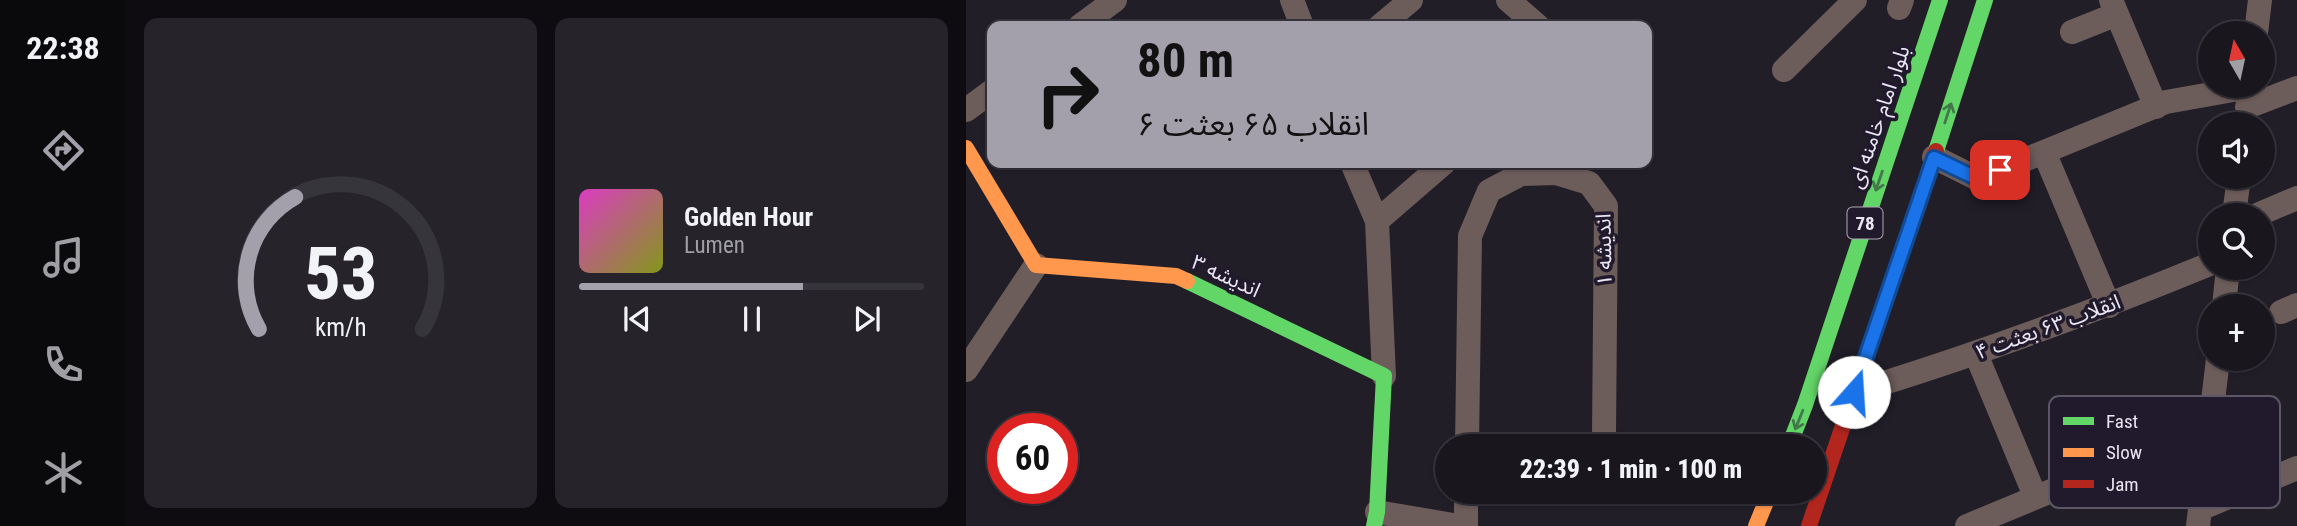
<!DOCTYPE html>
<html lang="en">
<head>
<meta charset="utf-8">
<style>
  :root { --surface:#19161e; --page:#26232b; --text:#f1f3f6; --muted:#9f9fa4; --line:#37353c; --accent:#a39fab }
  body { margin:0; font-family:"Roboto Condensed","Noto Sans Arabic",sans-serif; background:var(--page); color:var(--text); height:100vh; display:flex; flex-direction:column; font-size:26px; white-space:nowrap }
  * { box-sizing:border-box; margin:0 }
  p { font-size:23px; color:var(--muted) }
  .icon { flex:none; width:38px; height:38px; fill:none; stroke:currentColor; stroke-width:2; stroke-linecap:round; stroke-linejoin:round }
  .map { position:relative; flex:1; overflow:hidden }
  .details { display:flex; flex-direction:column; gap:18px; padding:18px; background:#0e0c10; width:840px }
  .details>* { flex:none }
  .hud { position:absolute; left:21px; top:21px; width:665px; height:147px; border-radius:14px; box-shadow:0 2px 5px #0004,0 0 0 2px var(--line); background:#a39fab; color:#111; overflow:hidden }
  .needle { width:46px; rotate:351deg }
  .fabs { position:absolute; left:1232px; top:21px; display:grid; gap:14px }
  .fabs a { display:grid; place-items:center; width:77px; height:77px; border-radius:50%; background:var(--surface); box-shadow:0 2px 5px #0004,0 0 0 2px var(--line); font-size:35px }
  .speed { position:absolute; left:21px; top:413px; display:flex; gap:14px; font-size:35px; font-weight:700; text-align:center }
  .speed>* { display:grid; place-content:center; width:91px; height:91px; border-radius:50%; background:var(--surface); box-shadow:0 2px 5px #0004,0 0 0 2px var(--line); line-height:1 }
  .speed .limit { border:10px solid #d22; background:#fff; color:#111 }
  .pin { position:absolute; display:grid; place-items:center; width:60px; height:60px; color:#fff; margin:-30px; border-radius:14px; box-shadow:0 4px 10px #0006 }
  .me { position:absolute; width:77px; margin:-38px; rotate:19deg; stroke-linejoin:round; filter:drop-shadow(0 0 5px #0008) }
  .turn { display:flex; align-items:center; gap:24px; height:147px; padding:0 35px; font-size:32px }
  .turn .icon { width:91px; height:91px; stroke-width:2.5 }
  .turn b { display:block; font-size:49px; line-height:60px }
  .details .tile { flex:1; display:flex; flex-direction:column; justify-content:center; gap:10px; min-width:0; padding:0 24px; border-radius:14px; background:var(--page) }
  .details .dial { align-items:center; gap:0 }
  .dial svg { height:182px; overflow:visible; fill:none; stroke:var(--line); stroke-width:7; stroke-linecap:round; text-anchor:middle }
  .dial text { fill:var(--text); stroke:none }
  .song { display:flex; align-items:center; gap:21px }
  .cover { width:84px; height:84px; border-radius:10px; background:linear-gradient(135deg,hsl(310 70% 55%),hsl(70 70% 35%)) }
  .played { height:7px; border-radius:4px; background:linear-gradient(90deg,var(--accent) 65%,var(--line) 65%) }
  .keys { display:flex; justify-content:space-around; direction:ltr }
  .details .tiles { flex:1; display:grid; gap:18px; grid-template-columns:repeat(2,1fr) }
  .trip { position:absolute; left:469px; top:434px; width:392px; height:70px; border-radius:35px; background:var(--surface); box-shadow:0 2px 5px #0004,0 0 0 2px var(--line); font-weight:800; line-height:70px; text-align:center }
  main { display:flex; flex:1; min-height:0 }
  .menu { display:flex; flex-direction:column; width:126px; justify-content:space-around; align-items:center; background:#0a090c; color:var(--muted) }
  .menu .icon { width:49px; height:49px }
  .menu .selected { color:var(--accent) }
  .menu b { font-size:32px; color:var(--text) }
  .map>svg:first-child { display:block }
</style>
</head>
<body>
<main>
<nav class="menu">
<b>22:38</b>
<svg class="icon selected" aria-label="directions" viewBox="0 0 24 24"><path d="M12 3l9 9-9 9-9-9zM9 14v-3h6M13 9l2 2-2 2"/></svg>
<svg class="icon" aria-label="music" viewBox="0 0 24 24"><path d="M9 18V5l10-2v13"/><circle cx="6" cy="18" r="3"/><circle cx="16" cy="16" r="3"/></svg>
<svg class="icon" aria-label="phone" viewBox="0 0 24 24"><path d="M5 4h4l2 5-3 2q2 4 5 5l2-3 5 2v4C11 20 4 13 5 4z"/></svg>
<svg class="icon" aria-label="climate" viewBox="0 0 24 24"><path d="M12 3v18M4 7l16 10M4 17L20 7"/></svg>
</nav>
<section class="details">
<div class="tiles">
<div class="tile dial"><svg viewBox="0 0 100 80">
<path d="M14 69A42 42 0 1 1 86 69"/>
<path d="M14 69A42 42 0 0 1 30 11" stroke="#a39fab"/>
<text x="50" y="56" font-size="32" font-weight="700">53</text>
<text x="50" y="72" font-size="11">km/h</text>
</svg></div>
<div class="tile">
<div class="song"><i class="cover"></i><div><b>Golden Hour</b><p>Lumen</p></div></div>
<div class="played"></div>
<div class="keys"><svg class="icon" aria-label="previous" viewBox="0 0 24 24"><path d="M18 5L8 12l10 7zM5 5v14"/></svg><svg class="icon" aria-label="pause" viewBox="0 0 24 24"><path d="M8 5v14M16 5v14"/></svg><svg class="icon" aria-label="next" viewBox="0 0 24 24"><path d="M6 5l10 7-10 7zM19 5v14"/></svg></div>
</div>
</div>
</section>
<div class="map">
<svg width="1331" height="526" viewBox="0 0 1331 526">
  <rect width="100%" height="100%" fill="#211e28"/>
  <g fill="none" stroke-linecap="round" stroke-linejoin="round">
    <!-- street -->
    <path stroke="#6c5c5a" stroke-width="24" d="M326,0l10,26
      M542,0l30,26
      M1145,0l45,107
      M933,8l3,-8
      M114,26l35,-26
      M414,26l31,-26
      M1106,32l45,-18
      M1290,33l4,-33
      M818,70l71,-70
      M1281,107l50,-19
      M0,110l26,-19
      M1078,152l65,154
      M968,157l44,22 188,-77 84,-15
      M386,163l25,58 7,155
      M1268,215l5,-38
      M1291,215l40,-17
      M411,221l67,-58
      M1258,306l4,-38
      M1315,312l16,-7
      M1010,354l59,142
      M0,370l70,-105
      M918,383c111,-35 219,-75 326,-119
      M501,446l3,-210 19,-45 32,-17 35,-1 33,10 17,23 -2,228
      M1234,509l97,-41
      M411,512l82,14
      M500,526v-34
      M1001,526l243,-101
      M1232,526l20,-167"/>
    <!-- fast -->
    <path stroke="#63d668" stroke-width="16" d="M970,151l49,-151
      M221,281l197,95 -7,136 -3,14
      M823,446l16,-41 135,-405"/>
    <!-- slow -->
    <path stroke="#ff974d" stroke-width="16" d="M0,148l70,117 140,11 11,5
      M790,526l14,-34"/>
    <!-- jam -->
    <path stroke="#b3261e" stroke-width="16" d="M843,526l127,-375"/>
  </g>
  <!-- one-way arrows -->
  <defs><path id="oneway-shaft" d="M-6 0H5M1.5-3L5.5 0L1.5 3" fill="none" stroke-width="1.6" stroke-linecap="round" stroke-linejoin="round" transform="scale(1.75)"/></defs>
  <g stroke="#42784a">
    <use href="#oneway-shaft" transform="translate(982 113) rotate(-72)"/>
    <use href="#oneway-shaft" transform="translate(913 181) rotate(109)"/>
    <use href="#oneway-shaft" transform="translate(833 420) rotate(112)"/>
  </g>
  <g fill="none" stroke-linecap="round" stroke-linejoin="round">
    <!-- route casing -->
    <g stroke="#114b97" stroke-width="18">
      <path id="route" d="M888,392l80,-234 44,21 22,-9"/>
    </g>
    <!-- route -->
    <use href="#route" stroke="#1a73e8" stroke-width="12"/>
  </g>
  <g text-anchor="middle" stroke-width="7" stroke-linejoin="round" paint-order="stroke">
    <!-- shield labels -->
    <rect fill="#201a2c" stroke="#ada8b7" stroke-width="2" x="881.5" y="207.5" width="35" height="31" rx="5"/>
    <g font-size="19" font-weight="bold" fill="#e9e5f2">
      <text x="899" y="230">78</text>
    </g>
    <!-- street labels -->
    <g font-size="21" fill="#e9e5f2" stroke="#201a2c">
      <text transform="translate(913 117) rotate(-71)" y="7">بلوار امام خامنه ای</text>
      <text transform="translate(638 250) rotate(-91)" y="7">اندیشه ۱</text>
      <text transform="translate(260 276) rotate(25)" y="7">اندیشه ۳</text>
      <text transform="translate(1082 327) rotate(-20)" y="7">انقلاب ۶۳ بعثت ۴</text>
    </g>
  </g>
  <!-- legend -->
  <rect x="1083" y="396" width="231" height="112" rx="10" fill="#201a2c" stroke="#5c5767" stroke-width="2"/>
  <rect x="1097" y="417" width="31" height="8" fill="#63d668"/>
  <rect x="1097" y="448" width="31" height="9" fill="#ff974d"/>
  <rect x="1097" y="480" width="31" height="8" fill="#b3261e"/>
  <g font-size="19" fill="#e9e5f2">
    <text x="1140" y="428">Fast</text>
    <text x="1140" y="459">Slow</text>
    <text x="1140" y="491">Jam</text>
  </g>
</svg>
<div class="fabs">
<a><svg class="needle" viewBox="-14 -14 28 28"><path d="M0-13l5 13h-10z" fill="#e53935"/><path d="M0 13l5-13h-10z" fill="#9f9fa4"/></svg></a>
<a><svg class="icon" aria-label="sound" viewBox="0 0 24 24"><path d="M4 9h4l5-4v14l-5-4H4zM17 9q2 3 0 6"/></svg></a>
<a><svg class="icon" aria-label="search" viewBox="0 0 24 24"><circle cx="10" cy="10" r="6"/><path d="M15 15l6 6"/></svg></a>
<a>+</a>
</div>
<div class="speed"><div class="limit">60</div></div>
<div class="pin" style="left:1034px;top:170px;background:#d93025"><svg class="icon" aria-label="arrive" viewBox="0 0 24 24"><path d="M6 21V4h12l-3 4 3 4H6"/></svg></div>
<svg class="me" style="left:888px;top:392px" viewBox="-20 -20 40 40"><circle r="19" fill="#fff"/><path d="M0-13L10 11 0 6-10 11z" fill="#1a73e8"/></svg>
<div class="trip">22:39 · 1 min · 100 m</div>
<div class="hud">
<div class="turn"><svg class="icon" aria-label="right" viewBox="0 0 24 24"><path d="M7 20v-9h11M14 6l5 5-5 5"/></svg><div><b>80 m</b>انقلاب ۶۵ بعثت ۶</div></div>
</div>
</div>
</main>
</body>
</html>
